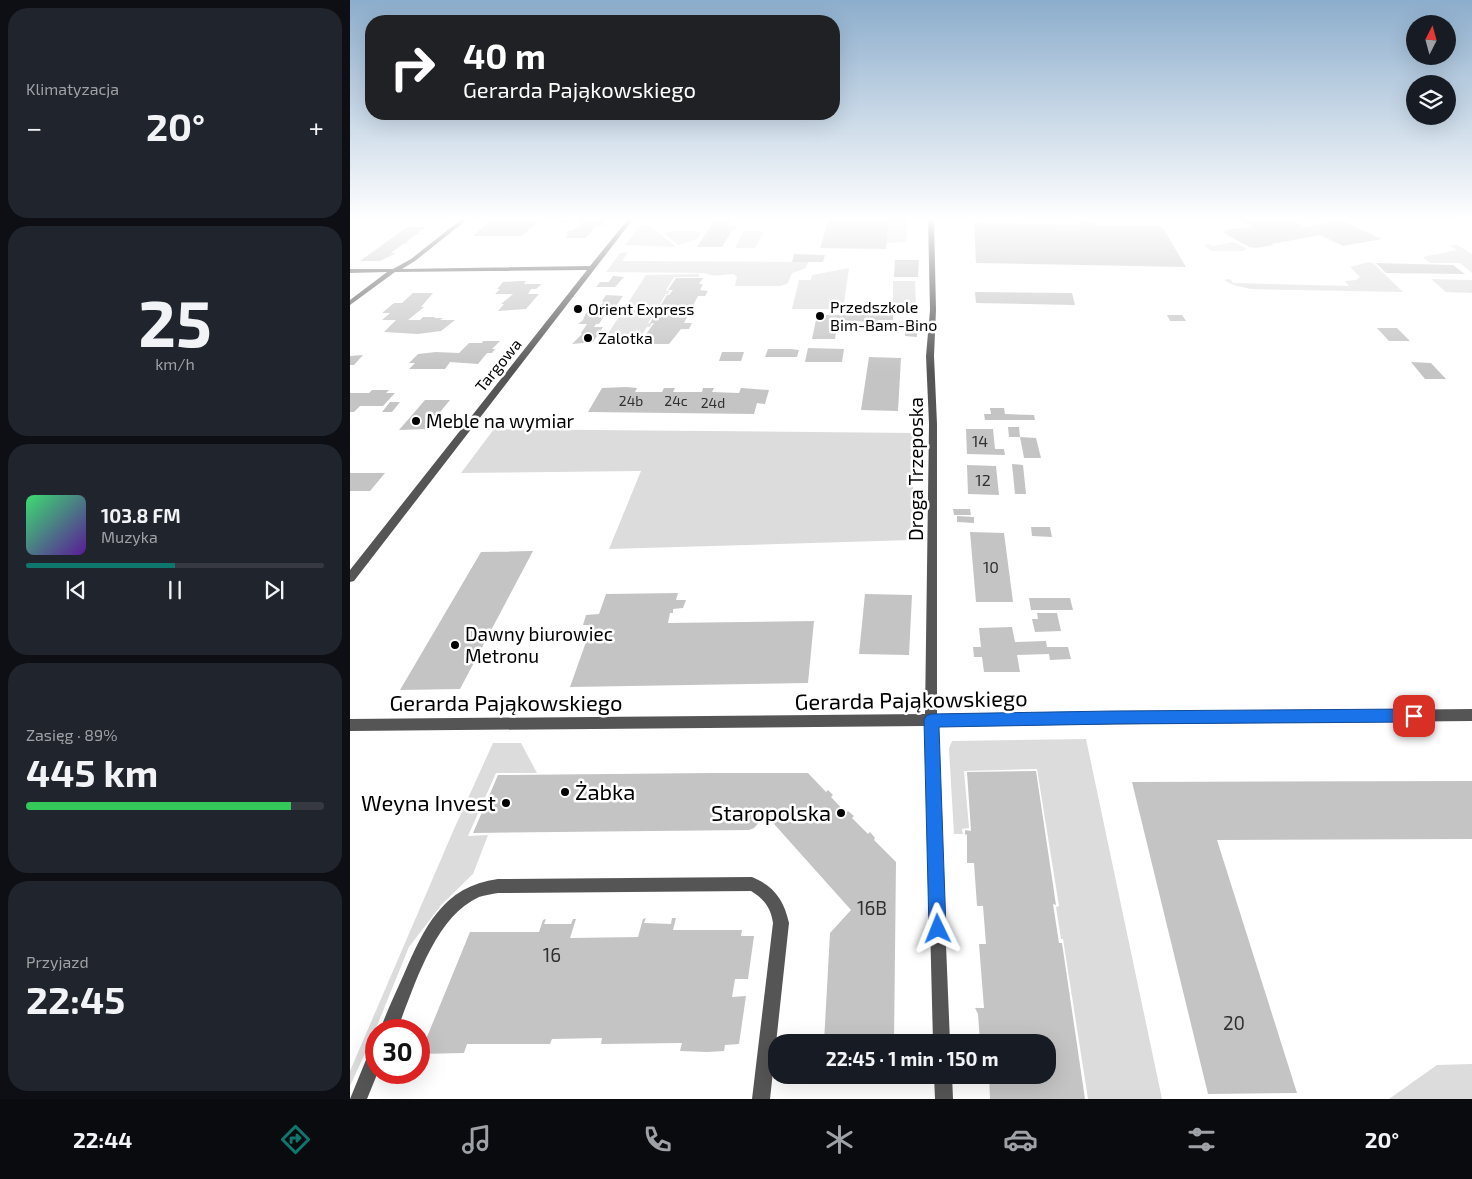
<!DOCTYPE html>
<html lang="pl">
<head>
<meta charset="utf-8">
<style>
  :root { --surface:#171b24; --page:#20242c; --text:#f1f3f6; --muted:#9ea1a6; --line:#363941; --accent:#0f766e }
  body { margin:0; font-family:"Exo 2",sans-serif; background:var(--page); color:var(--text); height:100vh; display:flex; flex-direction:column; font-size:19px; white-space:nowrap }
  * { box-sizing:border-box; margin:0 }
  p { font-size:16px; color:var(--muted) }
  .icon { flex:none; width:28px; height:28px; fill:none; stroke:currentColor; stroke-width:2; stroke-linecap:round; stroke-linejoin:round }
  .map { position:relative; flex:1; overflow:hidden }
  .panel { display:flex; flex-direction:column; gap:8px; padding:8px; background:#0d0f14; width:350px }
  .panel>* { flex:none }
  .hud { position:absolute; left:15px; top:15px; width:475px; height:105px; border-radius:20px; box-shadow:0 5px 20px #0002; background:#202124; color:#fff; overflow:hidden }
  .needle { width:32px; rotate:6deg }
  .controls { position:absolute; left:1056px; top:15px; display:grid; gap:10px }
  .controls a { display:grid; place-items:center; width:50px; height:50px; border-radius:50%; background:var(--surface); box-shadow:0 5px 20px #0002; font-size:25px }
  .speed { position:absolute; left:15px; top:1019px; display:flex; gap:10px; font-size:25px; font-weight:700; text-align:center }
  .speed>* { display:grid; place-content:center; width:65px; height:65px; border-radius:50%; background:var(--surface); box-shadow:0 5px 20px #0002; line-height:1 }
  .speed .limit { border:8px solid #d22; background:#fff; color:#111 }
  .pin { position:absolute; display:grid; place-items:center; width:42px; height:42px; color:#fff; margin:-21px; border-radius:10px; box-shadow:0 2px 8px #0006 }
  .me { position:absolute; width:55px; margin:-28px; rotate:358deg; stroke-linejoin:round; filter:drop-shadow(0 0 4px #0008) }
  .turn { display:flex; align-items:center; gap:18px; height:105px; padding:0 15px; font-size:22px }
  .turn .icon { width:65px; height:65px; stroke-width:2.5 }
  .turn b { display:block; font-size:35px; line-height:42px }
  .big { font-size:38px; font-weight:700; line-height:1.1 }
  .panel .widget { flex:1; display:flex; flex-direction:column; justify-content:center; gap:8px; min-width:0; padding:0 18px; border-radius:20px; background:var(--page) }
  .panel .dial { align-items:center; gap:0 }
  .dial b { font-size:65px; line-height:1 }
  .song { display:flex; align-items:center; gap:15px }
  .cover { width:60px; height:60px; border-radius:8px; background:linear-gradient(135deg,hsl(140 70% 55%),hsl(270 70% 35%)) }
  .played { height:5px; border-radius:2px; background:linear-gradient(90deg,var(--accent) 50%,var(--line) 50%) }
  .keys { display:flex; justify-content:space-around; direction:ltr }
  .heat { display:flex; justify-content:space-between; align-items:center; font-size:28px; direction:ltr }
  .charge { height:8px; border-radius:4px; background:linear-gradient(90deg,#34c759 89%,var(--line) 0) }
  .trip { position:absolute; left:418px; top:1034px; width:288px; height:50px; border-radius:20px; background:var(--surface); box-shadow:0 5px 20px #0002; font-weight:700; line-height:50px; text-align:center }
  .menu { display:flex; height:80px; justify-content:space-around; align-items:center; background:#090b0e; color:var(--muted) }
  .menu .icon { width:35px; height:35px }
  .menu .on { color:var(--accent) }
  .menu b { font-size:22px; color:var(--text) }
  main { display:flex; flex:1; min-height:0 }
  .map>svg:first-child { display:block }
</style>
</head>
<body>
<main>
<section class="panel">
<div class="widget"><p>Klimatyzacja</p>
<div class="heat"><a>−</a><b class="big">20°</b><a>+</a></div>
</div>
<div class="widget dial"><b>25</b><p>km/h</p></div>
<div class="widget">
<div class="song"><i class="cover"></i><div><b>103.8 FM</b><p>Muzyka</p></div></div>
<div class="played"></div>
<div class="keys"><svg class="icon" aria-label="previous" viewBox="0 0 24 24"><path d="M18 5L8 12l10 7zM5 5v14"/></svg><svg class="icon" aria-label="pause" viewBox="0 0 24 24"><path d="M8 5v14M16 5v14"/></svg><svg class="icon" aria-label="next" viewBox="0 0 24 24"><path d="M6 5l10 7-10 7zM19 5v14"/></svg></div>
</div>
<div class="widget"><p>Zasięg · 89%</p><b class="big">445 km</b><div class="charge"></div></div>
<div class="widget"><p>Przyjazd</p><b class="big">22:45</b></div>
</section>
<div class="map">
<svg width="1122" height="1099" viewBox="0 0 1122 1099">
  <rect width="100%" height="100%" fill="#fff"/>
  <!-- green -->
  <path fill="#dcdcdc" d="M540,218h17l-1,24 -20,1z
    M296,225h4l26,22 -51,-2 14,-18z
    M325,231h23l3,1 -4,7 -19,6 -14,-12z
    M394,231h20l-9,17h-20z
    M884,242l12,6 -3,3h-32l-7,-6 4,-1 4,2z
    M1106,244l16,10v19l-12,-10h-30l-7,-6 34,-7 -7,-4z
    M278,252l-6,9 186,1 -2,6 -14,5 -4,10 -7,3h-46l2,-9 -3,-3c-10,0 -19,4 -29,-1l-99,-1 14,-19z
    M1019,262l4,1 30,29 -153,-3 -16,-4 -10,-5 6,-1 3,4 116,3 -4,-5 11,-1 4,-3 -10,-10z
    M499,268l-6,41h-51l7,-29h12l1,-5z
    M349,274v3h-25l-8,13 4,1 -2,3h-2l-18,29h4l-2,4h-3l-11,17 -34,-1 44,-68z
    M1081,279l41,1v13l-26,-1z
    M543,281h22l1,26h-23z
    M144,429l420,4 -2,107 -303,9 32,-78 -180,2z
    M736,739l76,360h-74l-25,-160h-2l-5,-32 3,-1 -22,-137 -73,2 5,57 -7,1 1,5h-9l-5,-85 3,-8z
    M143,743h28l16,30h-41l-28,63 20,-1 -15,39 -31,30 -33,43 -37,91 -22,48v-15l104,-242z
    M1122,1064v35h-83l48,-34z"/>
  <!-- building -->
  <path fill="#c4c4c4" d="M144,218h48l-20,18h-49z
    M213,218h46l-5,7 -9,1 -6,9 -4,3h-20l4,-4h-3l2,-3h4l12,-10 -25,1z
    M366,218h17l-5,8h9l-2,4h-3l-10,17h-25z
    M479,218h60l-3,31 -66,-1z
    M886,218h50l19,9 36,-7 41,19 -39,7 -23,-11 -49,9 3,1 -18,3 -7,-1 -27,-15 4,-1 -3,-1 30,-3z
    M1105,218h17v4l-16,-2z
    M728,222l18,1 1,2 65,1 24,41 -210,-4 -2,-40 105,2z
    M57,227h18l-8,6h5l-7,2 -9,7h5l-8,2 -12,9h5l-16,8h-20z
    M444,254l31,1 -2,7h-31z
    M545,260h24l-1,17h-24z
    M1026,263l77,2 12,9 -79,-1z
    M263,276l11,1 -9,10h-19l4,-5h9z
    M326,278h27l-4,6h4l-3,6 8,1 -3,5h-7l-14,27h8l-3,6h-8l-12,15h-30l15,-21h-4l17,-28h2l4,-5h-5z
    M169,281h7l-2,3h18l-6,5h-5l-3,5h11l-13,15 -28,2 6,-7h-3l12,-10h-18l5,-5h-3l6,-7z
    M625,292l97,1 3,12 -99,-2z
    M63,293h20l-12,14h3l-16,13h12l3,-3h12l-1,1h9l-3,2h15l-14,11 -23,3 -34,-2 12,-12h-14l8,-7h-8l12,-10h8z
    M256,295l17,1 -9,13h-9l-3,4h4l-7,11h-3l-2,3h9l-10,15 -21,2 10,-10 -1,-1 6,-9h-9l5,-4 3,-7h7l11,-11 -2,-1z
    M543,314v6h-15v3l-22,-2 -19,2 -2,16h-23l5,-24z
    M817,315h15l4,6h-16z
    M1027,328h20l13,13h-21z
    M555,330h12v7l-12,-1z
    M133,341h17l-8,8h3l-3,4h-5l-9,11 -28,-2 -5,7h-36l6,-6h-6l9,-9 18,-2 23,1 10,-10h13z
    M458,348l36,1 -2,13h-37z
    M418,349h23l8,1 -2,7h-32z
    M372,352h22l-3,9h-22z
    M13,355l-9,10h-4v-9z
    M519,357l32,1 -3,53 -37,-1z
    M1061,362l20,1 15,16h-21z
    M276,387l11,1 -2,4h27l2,-4h11l-2,4h29l1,-4h11l-2,4 27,1 2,-5 28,2 -4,14 -8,-1 -3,11 -166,-2 14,-24z
    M22,390h17l-3,3h9l-12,13h-23l-6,6h-4v-19h19z
    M75,400h25l-19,23 -8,2h7l-4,4 -27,1z
    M40,402h10l-8,10h-10z
    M640,408h14l1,6 29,1 1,5h-50l-1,-6h7z
    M658,427h11l1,10h-11z
    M616,429h27l2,20h9l1,6 -38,-1z
    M670,437l16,1 5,20h-17z
    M662,464l11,1 3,29h-11z
    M617,465l29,1 3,29 -31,-1z
    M0,473h35l-15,18h-20z
    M603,509h17l1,6h-17z
    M607,516l17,1v6l-17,-1z
    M681,527h19l2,10 -20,-1z
    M620,532l34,1 9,69h-37z
    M183,551l-73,138 -60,1 81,-138z
    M328,593l-2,7h10l-3,8 -10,1v4h-3l-2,10 146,-2 -6,62 -238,4 22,-62h-9l3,-10 13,-1 7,-20z
    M515,594l47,1 -3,60 -50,-1z
    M679,598h41l3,12h-42z
    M687,613h20l4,18 -26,1 -3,-13h6z
    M662,627l3,15 31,-1 1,6h21l3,12 -21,1 -1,-6 -32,1 3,17h-36l-2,-15h-8l-1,-10h8l-2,-19z
    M686,771l20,134 -3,-1 6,39h3l23,156h-95l-1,-24h57v-33h-66l-2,-28 -3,-6h9l-5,-64h7l-3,-38h-6l-3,-43h-7v-29l-2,1v-5l6,1 -4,-59z
    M363,773h95l18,19 2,-2 5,5 -2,2 15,16 2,-2 6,5 -2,2 16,16 2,-2 5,6 -1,2 22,22 -2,180h-70l6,-109 21,-23 -85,-95 -12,13 -5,2 -276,3 25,-58z
    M1122,781v58l-255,1 80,253 -89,1 -76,-312z
    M296,918l-2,5 27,1 1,-6h4l-3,12h69l-1,6h13l-6,43h-13l-3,18 14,-1 -7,48 -14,1 -1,6 -17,1 -27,-1 2,-8 -81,1 1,-6 -50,1 -2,5h-83l-3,9 -44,1 50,-122h69l4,-12 3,-1 -2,5h27l2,-5h3l-6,19 68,-1 5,-18z"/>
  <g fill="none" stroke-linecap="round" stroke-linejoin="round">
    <!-- street -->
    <path fill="#555" fill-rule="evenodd" d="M113,218h6l-54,43 -13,8 188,-3 39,-48h5l-280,363 -4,1v-12l237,-300 -192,2 -45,33v-5l37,-28 -37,1v-4h43l18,-10z
      M578,218h6l2,92 -2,46 3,68v290l535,-5v12l-535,5 13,316h-17l-8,-316 -575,5v-12l575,-5 4,-290 -3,-68 4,-46z
      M402,877c22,9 32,23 37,46l-19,176h-18l21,-176c-2,-15 -9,-24 -22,-32l-253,2c-6,1 -13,2 -19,4 -45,20 -65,91 -82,133h-17c7,-19 16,-38 24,-56 20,-46 39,-88 94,-95z
      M26,1047v25h2l-11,27h-17l20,-49z
      M584,1075h18l1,24h-18z"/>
  </g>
  <!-- sky -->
  <linearGradient id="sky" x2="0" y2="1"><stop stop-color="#8cadcc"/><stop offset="0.59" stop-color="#fff"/><stop offset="1" stop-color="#fff" stop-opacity="0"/></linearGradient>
  <rect width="1122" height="371" fill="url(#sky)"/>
  <!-- route -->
  <path fill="#1a73e8" stroke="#114b97" d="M1064,709l5,2 2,5 -2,4 -5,2 -301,2 -174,3 7,202 -2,6 -6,2 -7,-2 -2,-6 -5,-209 2,-4 5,-2 182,-3z"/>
  <!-- markers -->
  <g fill="#000" stroke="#fff" stroke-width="2">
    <circle cx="228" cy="309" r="5"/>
    <circle cx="470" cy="316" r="5"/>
    <circle cx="238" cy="338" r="5"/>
    <circle cx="66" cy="421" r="5"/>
    <circle cx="105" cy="645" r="5"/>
    <circle cx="215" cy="792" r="5"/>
    <circle cx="156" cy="803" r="5"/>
    <circle cx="491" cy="813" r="5"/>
  </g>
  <g text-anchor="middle" stroke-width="5" stroke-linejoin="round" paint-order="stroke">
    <!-- far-number labels -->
    <g font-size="14" fill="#313131">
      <text x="281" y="406">24b</text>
      <text x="326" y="406">24c</text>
      <text x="363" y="408">24d</text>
    </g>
    <!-- far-poi labels -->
    <g font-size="16" fill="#000" stroke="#fff" text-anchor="start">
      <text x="480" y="313">Przedszkole<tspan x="480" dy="18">Bim-Bam-Bino</tspan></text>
      <text x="238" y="315">Orient Express</text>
      <text x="248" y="344">Zalotka</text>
    </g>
    <!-- far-street labels -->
    <g font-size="16" fill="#000" stroke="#fff">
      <text transform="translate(148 365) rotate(-51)" y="6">Targowa</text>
    </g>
    <!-- number labels -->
    <g font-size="16" fill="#313131">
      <text x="630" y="447">14</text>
      <text x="633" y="486">12</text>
      <text x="641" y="573">10</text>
    </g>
    <!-- poi labels -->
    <g font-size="19" fill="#000" stroke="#fff" text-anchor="start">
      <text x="76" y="428">Meble na wymiar</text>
      <text x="115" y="641">Dawny biurowiec<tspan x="115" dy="22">Metronu</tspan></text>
    </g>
    <!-- street labels -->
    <g font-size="19" fill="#000" stroke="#fff">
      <text transform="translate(566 469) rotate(-90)" y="7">Droga Trzeposka</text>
    </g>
    <!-- near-number labels -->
    <g font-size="19" fill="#313131">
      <text x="522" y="915">16B</text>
      <text x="202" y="962">16</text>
      <text x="884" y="1030">20</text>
    </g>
    <!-- near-street labels -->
    <g font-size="22" fill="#000" stroke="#fff">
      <text transform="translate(561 700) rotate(-1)" y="8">Gerarda Pająkowskiego</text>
      <text x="156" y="711">Gerarda Pająkowskiego</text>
    </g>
    <!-- near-poi labels -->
    <g font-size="22" fill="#000" stroke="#fff" text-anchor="end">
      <text x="225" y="800" text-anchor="start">Żabka</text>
      <text x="146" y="811">Weyna Invest</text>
      <text x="481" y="821">Staropolska</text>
    </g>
  </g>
</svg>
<div class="controls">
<a><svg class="needle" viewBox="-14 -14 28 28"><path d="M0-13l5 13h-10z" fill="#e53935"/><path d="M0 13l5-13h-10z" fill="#9ea1a6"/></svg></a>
<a><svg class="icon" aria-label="layers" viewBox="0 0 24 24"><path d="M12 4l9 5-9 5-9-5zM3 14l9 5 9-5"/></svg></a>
</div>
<div class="speed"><div class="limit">30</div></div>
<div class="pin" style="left:1064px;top:716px;background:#d93025"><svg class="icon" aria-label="arrive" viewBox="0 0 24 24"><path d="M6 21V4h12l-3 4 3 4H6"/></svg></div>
<svg class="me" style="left:588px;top:929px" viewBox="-20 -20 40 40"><path d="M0-17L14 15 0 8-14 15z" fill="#1a73e8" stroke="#fff" stroke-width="4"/></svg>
<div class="trip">22:45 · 1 min · 150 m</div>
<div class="hud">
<div class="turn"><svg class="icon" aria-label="right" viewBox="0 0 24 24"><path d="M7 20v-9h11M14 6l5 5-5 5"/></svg><div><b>40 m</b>Gerarda Pająkowskiego</div></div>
</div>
</div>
</main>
<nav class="menu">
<b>22:44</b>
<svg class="icon on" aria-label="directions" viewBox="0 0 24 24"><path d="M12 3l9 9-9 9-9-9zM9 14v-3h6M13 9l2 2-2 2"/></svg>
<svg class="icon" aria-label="music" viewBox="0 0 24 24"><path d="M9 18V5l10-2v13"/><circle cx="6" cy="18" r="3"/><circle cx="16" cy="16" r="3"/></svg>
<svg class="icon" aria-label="phone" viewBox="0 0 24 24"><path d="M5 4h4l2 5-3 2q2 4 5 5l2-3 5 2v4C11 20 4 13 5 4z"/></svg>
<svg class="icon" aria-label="climate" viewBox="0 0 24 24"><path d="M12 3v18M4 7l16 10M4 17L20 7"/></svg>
<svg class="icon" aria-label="car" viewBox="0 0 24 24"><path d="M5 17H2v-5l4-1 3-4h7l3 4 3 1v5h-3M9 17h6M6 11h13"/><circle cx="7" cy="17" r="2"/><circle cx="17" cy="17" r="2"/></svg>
<svg class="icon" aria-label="filters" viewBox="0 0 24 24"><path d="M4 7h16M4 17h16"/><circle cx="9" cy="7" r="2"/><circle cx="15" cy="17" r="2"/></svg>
<b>20°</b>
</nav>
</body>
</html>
